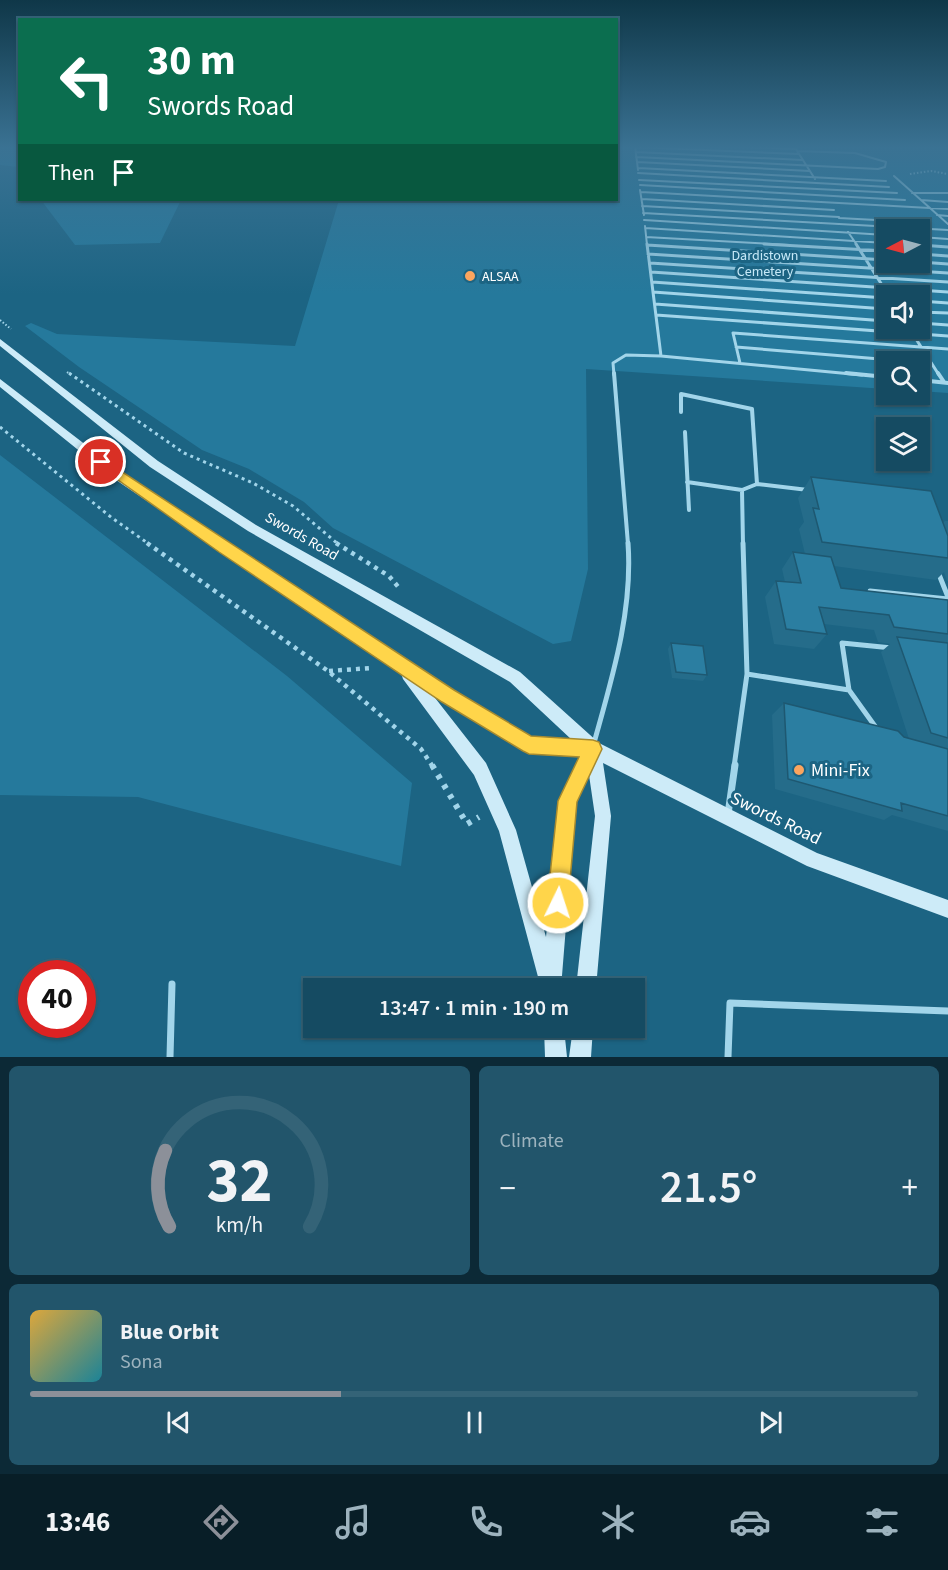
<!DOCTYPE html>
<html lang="en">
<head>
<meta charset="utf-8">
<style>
  :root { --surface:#154b62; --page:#22556b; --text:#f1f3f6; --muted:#9db3be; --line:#346377; --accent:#8c9099 }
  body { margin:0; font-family:"Source Sans 3",sans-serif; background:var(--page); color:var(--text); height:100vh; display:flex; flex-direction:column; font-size:22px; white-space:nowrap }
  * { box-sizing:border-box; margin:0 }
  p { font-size:20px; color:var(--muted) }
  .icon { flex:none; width:33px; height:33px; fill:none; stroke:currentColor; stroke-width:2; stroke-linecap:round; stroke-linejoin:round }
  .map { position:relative; height:1057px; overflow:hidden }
  .details { display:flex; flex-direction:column; gap:9px; padding:9px; background:#0c2936; flex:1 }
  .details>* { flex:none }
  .top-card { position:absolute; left:18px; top:18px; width:600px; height:183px; border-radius:0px; box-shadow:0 2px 4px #0004,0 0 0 2px var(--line); background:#0b6e4f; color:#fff; overflow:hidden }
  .needle { width:39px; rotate:264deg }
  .fabs { position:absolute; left:876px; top:219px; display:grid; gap:12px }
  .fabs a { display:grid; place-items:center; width:54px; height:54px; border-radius:0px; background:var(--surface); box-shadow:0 2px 4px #0004,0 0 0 2px var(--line); font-size:30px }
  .speed { position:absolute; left:18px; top:960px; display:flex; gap:12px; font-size:30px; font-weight:700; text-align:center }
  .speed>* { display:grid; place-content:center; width:78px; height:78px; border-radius:50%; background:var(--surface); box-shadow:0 2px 4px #0004,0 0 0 2px var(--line); line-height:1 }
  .speed .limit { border:9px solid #d22; background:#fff; color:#111 }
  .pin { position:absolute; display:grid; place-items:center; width:51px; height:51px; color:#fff; margin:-26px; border:3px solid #fff; border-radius:50%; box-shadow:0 2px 6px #0007 }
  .me { position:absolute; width:66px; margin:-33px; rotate:4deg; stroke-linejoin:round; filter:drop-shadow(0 0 4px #0008) }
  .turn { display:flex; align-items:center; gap:21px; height:126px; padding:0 30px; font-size:27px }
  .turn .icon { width:78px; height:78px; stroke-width:2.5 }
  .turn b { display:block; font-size:42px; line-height:51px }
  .then { display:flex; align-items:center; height:57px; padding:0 30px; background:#0003; gap:12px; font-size:22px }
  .big { font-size:45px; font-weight:600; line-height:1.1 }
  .details .tile { flex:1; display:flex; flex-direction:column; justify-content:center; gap:9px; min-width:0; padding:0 21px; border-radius:9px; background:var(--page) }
  .details .dial { align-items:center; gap:0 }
  .dial svg { height:156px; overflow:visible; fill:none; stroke:var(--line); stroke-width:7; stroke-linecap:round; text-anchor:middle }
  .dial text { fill:var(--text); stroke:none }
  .song { display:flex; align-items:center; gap:18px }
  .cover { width:72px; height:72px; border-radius:9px; background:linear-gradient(135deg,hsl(40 70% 55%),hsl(190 70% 35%)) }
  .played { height:6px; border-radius:3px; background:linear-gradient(90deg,var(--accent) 35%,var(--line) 35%) }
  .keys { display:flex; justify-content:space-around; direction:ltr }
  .heat { display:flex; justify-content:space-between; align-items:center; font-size:33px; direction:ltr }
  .details .tiles { flex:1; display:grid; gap:9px; grid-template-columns:1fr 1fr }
  .tile:last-child { grid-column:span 2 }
  .trip { position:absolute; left:303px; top:978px; width:342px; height:60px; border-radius:0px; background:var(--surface); box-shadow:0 2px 4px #0004,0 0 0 2px var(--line); font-weight:600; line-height:60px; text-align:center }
  .dock { display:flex; height:96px; justify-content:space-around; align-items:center; background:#081e27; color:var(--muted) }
  .dock .icon { width:42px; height:42px }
  .dock .current { color:var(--accent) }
  .dock b { font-size:27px; color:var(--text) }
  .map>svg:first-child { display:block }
</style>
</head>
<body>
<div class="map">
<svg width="948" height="1057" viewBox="0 0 948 1057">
  <rect width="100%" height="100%" fill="#1c6483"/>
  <!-- green -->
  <path fill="#25799c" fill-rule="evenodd" d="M0,146h19v21l-19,-2z
    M617,146h331v247l-28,-2v-29h-34v27l-300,-20 2,200 -17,72 -18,3 -220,-116 -29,-26 -55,-33 -47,-19 -123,-83 -54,-41 6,-3 26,11 238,12 44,-146h277zM886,230h34v32h-34zM886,296h34v32h-34z
    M41,200h140l-21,43 -85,2z
    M0,455l287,221 125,107 -11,83 -263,-69 -138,-2z"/>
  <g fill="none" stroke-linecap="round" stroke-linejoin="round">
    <!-- path-far3 -->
    <path stroke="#a2d5ea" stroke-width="2" stroke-dasharray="1.5 2" stroke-linecap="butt" d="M910,174l21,-3 17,3
      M0,320l11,9
      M67,372l4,3"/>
    <!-- path-far2 -->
    <path stroke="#a2d5ea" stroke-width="3" stroke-dasharray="3 4" stroke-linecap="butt" d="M69,373l115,80 69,30 40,23 45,38
      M0,427l112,91 37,26"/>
    <!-- path-far1 -->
    <path stroke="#a2d5ea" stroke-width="4.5" stroke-dasharray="4 5" stroke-linecap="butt" d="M147,543l181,128 93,78 12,18
      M336,543l53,33 11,13
      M329,671l43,-3"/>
    <!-- path -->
    <path stroke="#a2d5ea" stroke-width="6" stroke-dasharray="4.5 7" stroke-linecap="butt" d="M432,765l35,59 12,-7"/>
    <!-- lane-far4 -->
    <path stroke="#a2d5ea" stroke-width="2" d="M635,146l3,24
      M724,146l72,3
      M794,146l21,33
      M635,147l164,7
      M636,152l167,8
      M636,157l242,12 7,-2 1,-5 -31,-9 -58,-2
      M637,162l173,9
      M638,168l248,13
      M638,173l251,14
      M894,176l54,48
      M639,180l258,13
      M640,185l265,15
      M640,190l4,25
      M641,192l307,17
      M912,193h36
      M642,199l192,11
      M921,200l27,2
      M642,206l197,11
      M643,213l305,17
      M937,215l11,1
      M839,218l37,2
      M881,218l7,4 -12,-2z
      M644,220l242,15
      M888,221l21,1
      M645,226l2,19
      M645,228l241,15
      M848,232l9,13
      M646,237l143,8
      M920,237l28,2
      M647,245h6
      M920,245h5"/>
    <!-- lane-far3 -->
    <path stroke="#a2d5ea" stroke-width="3" d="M647,244l14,112
      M764,244l122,7
      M856,244l33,52
      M647,245l239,15
      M920,245l28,2
      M648,254l300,19
      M920,254l28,2
      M920,262l28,2
      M650,263l298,19
      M651,272l297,20
      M652,282l234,16
      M653,292l233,17
      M920,301l28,2
      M655,304l231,17
      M920,312l28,1
      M656,315l292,21
      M920,323l28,2
      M909,328l30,47
      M736,347l180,15
      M920,362l11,1
      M740,363l-7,-30 215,16
      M614,375l-1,-12 13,-8 35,1 201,19"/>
    <!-- lane-far2 -->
    <path stroke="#a2d5ea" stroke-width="4" d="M614,373l14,171
      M846,373l40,4
      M938,373l6,9
      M920,380l28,3
      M681,412v-18l71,15 5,75
      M685,432l4,78
      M687,482l55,8
      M743,544l-1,-54 15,-6 51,6"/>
    <!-- lane-far1 -->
    <path stroke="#a2d5ea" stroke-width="5" d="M938,572l10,25
      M870,591l78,8
      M747,674l102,16 -7,-47 50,5
      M849,690l28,39
      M594,743c18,-65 39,-132 34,-200
      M734,767l13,-93 -4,-131"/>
    <!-- lane -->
    <path stroke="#a2d5ea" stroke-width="7" d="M728,814l7,-49
      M170,1057l2,-73
      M728,1057l2,-54 218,8"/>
    <!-- secondary -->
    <path fill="#cdebf8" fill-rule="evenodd" d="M0,339l158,122 98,64 264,147 79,71 218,110 131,47v18l-141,-52 -204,-103 8,53 -15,172h-20l19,-172 -6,-41 -13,27 -15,186h-20l-42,-157 -25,-56 -71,-96 -2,-6 -288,-195 -113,-91v-8l121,93 332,219 78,46 41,3 -62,-58 -262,-151 -98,-64 -150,-121zM432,694l91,57 6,2 52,3 -21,45 -14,136 -30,-107 -30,-67z
      M544,1028h20l3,29h-22z
      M573,1028h20l-2,29h-22z"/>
  </g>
  <!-- wall -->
  <path fill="#256c8a" d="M811,477l132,46 2,-2h3v60h-1l-3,-9 -8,8 -102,-14 7,22 107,12v231l-56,-16 -8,5 -109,-31 -3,-74 12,-12 125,36 -28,-87 9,-8 -12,-2 -4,-12 -50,-6 3,10 -13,15 -40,-5 -9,-47 11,-16 9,1 -3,-13 11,-17 12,2 -6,-25 5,-7 -6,-24z
    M671,643l36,32 -4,6 -31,-3 -4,-29z"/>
  <!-- building -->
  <path fill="#2b7ea1" stroke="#1e5871" stroke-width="1.5" d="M811,477l120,14 17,45v22l-126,-16 -9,-34 6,1z
    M793,552l38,5 10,31 107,12v34l-54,-7 -5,-12 -70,-8 8,27 -41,-5 -10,-48 25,2z
    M897,637l51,6v95l-17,-5z
    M671,643l32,3 4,29 -31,-3z
    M784,703l114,28 6,6 44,12v67l-47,-13 1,8 -114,-32z"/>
  <!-- sky -->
  <linearGradient id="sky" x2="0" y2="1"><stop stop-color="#0f3748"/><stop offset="0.5" stop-color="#3a7293"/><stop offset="1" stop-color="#3a7293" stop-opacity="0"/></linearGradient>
  <rect width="948" height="294" fill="url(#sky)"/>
  <!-- route -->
  <path fill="#ffd54a" stroke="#a68a30" stroke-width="1.5" d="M101,458l353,232 77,46 62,4 6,2 3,7 -25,53 -9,101 -3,8 -7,3 -8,-3 -3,-8 11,-102 21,-44 -50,-3 -6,-3 -81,-49 -223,-150 -122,-87 -2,-3z"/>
  <!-- markers -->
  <g fill="#fba55f" stroke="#1c6483" stroke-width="2">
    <circle cx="470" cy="276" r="6"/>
    <circle cx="799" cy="770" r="6"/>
  </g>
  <g text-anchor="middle" stroke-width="6" stroke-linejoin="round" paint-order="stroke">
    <!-- far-park labels -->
    <g font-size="14" fill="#c6e9f8" stroke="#1c6483">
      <text x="765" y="260">Dardistown<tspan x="765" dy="16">Cemetery</tspan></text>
    </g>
    <!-- far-poi labels -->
    <g font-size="14" fill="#fff" stroke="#1c6483" text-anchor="start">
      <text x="482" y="281">ALSAA</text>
    </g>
    <!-- street labels -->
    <g font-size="15" fill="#fff" stroke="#1c6483">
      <text transform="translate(302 536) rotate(30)" y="5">Swords Road</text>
    </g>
    <!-- near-poi labels -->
    <g font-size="18" fill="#fff" stroke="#1c6483" text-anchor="start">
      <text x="811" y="776">Mini-Fix</text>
    </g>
    <!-- near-street labels -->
    <g font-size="18" fill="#fff" stroke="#1c6483">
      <text transform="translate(776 818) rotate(26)" y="6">Swords Road</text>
    </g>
  </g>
</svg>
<div class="fabs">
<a><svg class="needle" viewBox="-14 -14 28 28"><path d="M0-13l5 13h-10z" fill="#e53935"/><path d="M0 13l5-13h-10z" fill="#9db3be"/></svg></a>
<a><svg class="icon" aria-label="sound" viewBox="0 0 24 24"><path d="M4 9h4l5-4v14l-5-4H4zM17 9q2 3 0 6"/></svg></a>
<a><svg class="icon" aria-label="search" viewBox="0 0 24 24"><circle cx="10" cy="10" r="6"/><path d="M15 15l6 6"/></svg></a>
<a><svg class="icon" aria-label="layers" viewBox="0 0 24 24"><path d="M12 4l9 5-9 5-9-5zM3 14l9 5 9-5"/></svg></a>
</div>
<div class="speed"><div class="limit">40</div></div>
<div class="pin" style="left:101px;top:462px;background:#d93025"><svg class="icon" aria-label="arrive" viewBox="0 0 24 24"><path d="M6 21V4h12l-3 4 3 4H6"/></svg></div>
<svg class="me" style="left:558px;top:903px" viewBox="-20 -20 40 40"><circle r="17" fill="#ffd54a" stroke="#fff" stroke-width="3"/><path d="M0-11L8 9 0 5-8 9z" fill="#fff"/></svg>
<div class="trip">13:47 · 1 min · 190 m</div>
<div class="top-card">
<div class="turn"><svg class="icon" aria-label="left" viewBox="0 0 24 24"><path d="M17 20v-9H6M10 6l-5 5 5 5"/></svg><div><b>30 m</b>Swords Road</div></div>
<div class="then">Then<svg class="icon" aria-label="arrive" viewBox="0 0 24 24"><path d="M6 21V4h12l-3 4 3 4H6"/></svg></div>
</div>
</div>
<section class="details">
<div class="tiles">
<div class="tile dial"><svg viewBox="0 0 100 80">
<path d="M14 69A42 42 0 1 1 86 69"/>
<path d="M14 69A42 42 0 0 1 12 30" stroke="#8c9099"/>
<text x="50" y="56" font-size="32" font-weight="700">32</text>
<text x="50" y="72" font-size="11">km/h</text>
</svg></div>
<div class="tile"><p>Climate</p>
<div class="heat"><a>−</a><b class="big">21.5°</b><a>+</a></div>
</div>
<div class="tile">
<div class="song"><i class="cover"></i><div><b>Blue Orbit</b><p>Sona</p></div></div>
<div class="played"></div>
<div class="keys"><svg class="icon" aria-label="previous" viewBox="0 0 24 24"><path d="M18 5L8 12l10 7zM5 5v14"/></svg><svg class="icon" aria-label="pause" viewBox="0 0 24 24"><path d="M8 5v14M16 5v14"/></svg><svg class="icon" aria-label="next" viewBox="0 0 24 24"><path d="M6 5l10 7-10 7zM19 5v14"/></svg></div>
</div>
</div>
</section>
<nav class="dock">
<b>13:46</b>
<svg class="icon current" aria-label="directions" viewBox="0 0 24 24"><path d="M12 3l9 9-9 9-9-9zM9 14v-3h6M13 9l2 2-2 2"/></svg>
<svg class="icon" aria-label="music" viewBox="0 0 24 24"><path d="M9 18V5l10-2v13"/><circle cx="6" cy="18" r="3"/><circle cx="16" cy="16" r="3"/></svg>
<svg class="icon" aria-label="phone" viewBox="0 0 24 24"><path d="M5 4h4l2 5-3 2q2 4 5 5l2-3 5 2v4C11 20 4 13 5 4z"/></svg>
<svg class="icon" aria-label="climate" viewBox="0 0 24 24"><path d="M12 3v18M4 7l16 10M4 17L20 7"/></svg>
<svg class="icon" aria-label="car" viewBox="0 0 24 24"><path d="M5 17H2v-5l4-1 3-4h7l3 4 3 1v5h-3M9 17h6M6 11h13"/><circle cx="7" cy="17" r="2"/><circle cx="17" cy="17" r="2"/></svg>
<svg class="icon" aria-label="filters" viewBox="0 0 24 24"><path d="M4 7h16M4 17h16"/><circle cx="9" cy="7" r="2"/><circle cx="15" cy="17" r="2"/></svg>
</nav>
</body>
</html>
